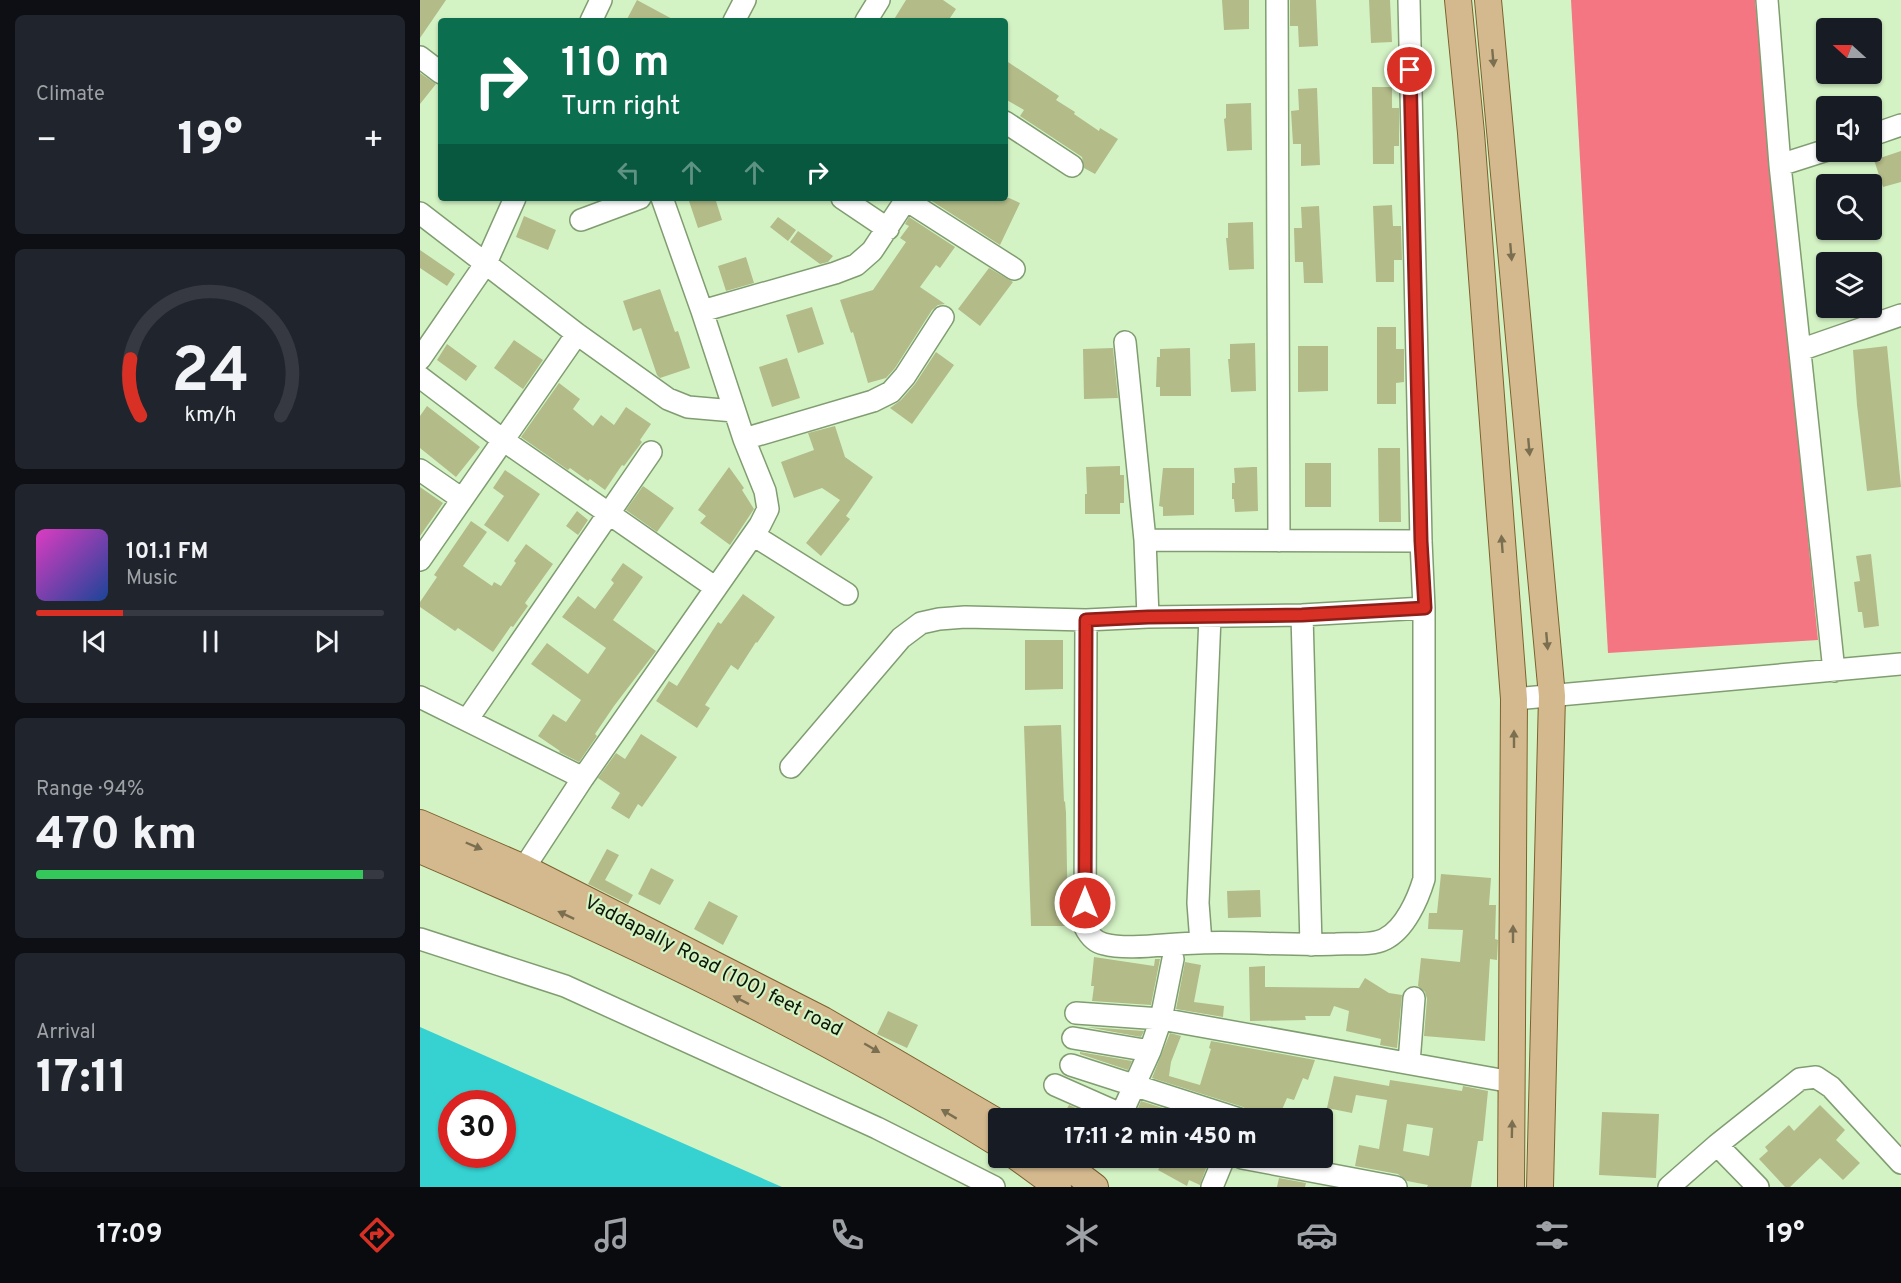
<!DOCTYPE html>
<html lang="en">
<head>
<meta charset="utf-8">
<style>
  :root { --surface:#171b24; --page:#20242c; --text:#f1f3f6; --muted:#9ea1a6; --line:#363941; --accent:#d93025 }
  body { margin:0; font-family:Overpass,sans-serif; background:var(--page); color:var(--text); height:100vh; display:flex; flex-direction:column; font-size:22px; white-space:nowrap }
  * { box-sizing:border-box; margin:0 }
  p { font-size:20px; color:var(--muted) }
  .icon { flex:none; width:33px; height:33px; fill:none; stroke:currentColor; stroke-width:2; stroke-linecap:round; stroke-linejoin:round }
  .map { position:relative; flex:1; overflow:hidden }
  .side { display:flex; flex-direction:column; gap:15px; padding:15px; background:#0d0f14; width:420px }
  .side>* { flex:none }
  .top-card { position:absolute; left:18px; top:18px; width:570px; height:183px; border-radius:6px; box-shadow:0 2px 4px #0004; background:#0b6e4f; color:#fff; overflow:hidden }
  .needle { width:39px; rotate:291deg }
  .buttons { position:absolute; left:1396px; top:18px; display:grid; gap:12px }
  .buttons a { display:grid; place-items:center; width:66px; height:66px; border-radius:6px; background:var(--surface); box-shadow:0 2px 4px #0004; font-size:30px }
  .speed { position:absolute; left:18px; top:1090px; display:flex; gap:12px; font-size:30px; font-weight:700; text-align:center }
  .speed>* { display:grid; place-content:center; width:78px; height:78px; border-radius:50%; background:var(--surface); box-shadow:0 2px 4px #0004; line-height:1 }
  .speed .limit { border:9px solid #d22; background:#fff; color:#111 }
  .pin { position:absolute; display:grid; place-items:center; width:51px; height:51px; color:#fff; margin:-26px; border:3px solid #fff; border-radius:50%; box-shadow:0 2px 6px #0007 }
  .me { position:absolute; width:66px; margin:-33px; rotate:0deg; stroke-linejoin:round; filter:drop-shadow(0 0 4px #0008) }
  .turn { display:flex; align-items:center; gap:21px; height:126px; padding:0 24px; font-size:27px }
  .turn .icon { width:78px; height:78px; stroke-width:2.5 }
  .turn b { display:block; font-size:42px; line-height:51px }
  .lanes { display:flex; align-items:center; height:57px; padding:0 24px; background:#0003; justify-content:center; gap:30px; direction:ltr }
  .lanes .off { opacity:.35 }
  .big { font-size:45px; font-weight:800; line-height:1.1 }
  .side .card { flex:1; display:flex; flex-direction:column; justify-content:center; gap:9px; min-width:0; padding:0 21px; border-radius:9px; background:var(--page) }
  .side .dial { align-items:center; gap:0 }
  .dial svg { height:156px; overflow:visible; fill:none; stroke:var(--line); stroke-width:7; stroke-linecap:round; text-anchor:middle }
  .dial text { fill:var(--text); stroke:none }
  .song { display:flex; align-items:center; gap:18px }
  .cover { width:72px; height:72px; border-radius:9px; background:linear-gradient(135deg,hsl(310 70% 55%),hsl(220 70% 35%)) }
  .played { height:6px; border-radius:3px; background:linear-gradient(90deg,var(--accent) 25%,var(--line) 25%) }
  .keys { display:flex; justify-content:space-around; direction:ltr }
  .heat { display:flex; justify-content:space-between; align-items:center; font-size:33px; direction:ltr }
  .charge { height:9px; border-radius:4px; background:linear-gradient(90deg,#34c759 94%,var(--line) 0) }
  .trip { position:absolute; left:568px; top:1108px; width:345px; height:60px; border-radius:6px; background:var(--surface); box-shadow:0 2px 4px #0004; font-weight:800; line-height:60px; text-align:center }
  .menu { display:flex; height:96px; justify-content:space-around; align-items:center; background:#090b0e; color:var(--muted) }
  .menu .icon { width:42px; height:42px }
  .menu .on { color:var(--accent) }
  .menu b { font-size:27px; color:var(--text) }
  main { display:flex; flex:1; min-height:0 }
  .map>svg:first-child { display:block }
</style>
</head>
<body>
<main>
<section class="side">
<div class="card"><p>Climate</p>
<div class="heat"><a>−</a><b class="big">19°</b><a>+</a></div>
</div>
<div class="card dial"><svg viewBox="0 0 100 80">
<path d="M14 69A42 42 0 1 1 86 69"/>
<path d="M14 69A42 42 0 0 1 9 40" stroke="#d93025"/>
<text x="50" y="56" font-size="32" font-weight="700">24</text>
<text x="50" y="72" font-size="11">km/h</text>
</svg></div>
<div class="card">
<div class="song"><i class="cover"></i><div><b>101.1 FM</b><p>Music</p></div></div>
<div class="played"></div>
<div class="keys"><svg class="icon" aria-label="previous" viewBox="0 0 24 24"><path d="M18 5L8 12l10 7zM5 5v14"/></svg><svg class="icon" aria-label="pause" viewBox="0 0 24 24"><path d="M8 5v14M16 5v14"/></svg><svg class="icon" aria-label="next" viewBox="0 0 24 24"><path d="M6 5l10 7-10 7zM19 5v14"/></svg></div>
</div>
<div class="card"><p>Range · 94%</p><b class="big">470 km</b><div class="charge"></div></div>
<div class="card"><p>Arrival</p><b class="big">17:11</b></div>
</section>
<div class="map">
<svg width="1481" height="1187" viewBox="0 0 1481 1187">
  <rect width="100%" height="100%" fill="#d4f3c5"/>
  <!-- forest -->
  <path fill="#f47683" d="M1151,0h184l63,640 -210,13z"/>
  <!-- water -->
  <path fill="#36d2d2" fill-rule="evenodd" d="M0,1027l362,160h-362zM32,1104h50v51h-50z"/>
  <!-- building -->
  <path fill="#b3bb88" fill-rule="evenodd" d="M0,0h26l-26,38z
    M217,0l39,21h-50z
    M486,0h37l13,9 -8,12h-55z
    M802,0h27v29l-25,1z
    M870,0h26l2,46 -19,1 -1,-21h-8z
    M949,0h21l2,42 -21,1z
    M585,60l54,36 -3,4 19,12 -1,2 25,17 1,-3 18,11 -23,35 -11,-6 -2,-11 -62,-41 4,-6 -19,-11z
    M0,73l16,11 -16,20z
    M952,87h20v21h7v38h-5v18h-21z
    M897,88l3,77 -19,1v-22h-8l-2,-33 8,-1 -1,-21z
    M831,103l1,47 -25,1 -3,-32 2,-1v-14z
    M1481,151v31l-18,5 -9,-27z
    M268,198h27l7,22 -24,8z
    M507,198h82l11,5 -20,42z
    M972,205l1,21h8l1,34h-8v22h-18l-3,-76z
    M899,206l4,77h-19l-1,-21h-8l-1,-34h8l-1,-21z
    M104,216l32,14 -8,20 -32,-13z
    M358,217l18,13 -8,11 -18,-14z
    M489,217l46,30 -15,21 -4,-3 -16,22 25,17 -7,1 -6,5 -37,58 -9,10 -18,5 -15,-51 -2,1 -11,-33 33,-10 33,-48 -6,-4 9,-12 -4,-2z
    M833,222l1,47 -25,1 -3,-32h2v-15z
    M378,231l35,25 -5,6 -8,2 -30,-22z
    M0,250l35,24 -8,12 -27,-18z
    M326,257l8,26 -28,8 -8,-25z
    M569,268l24,14 -33,44 -22,-17z
    M240,289l15,43 3,-1 12,37 -30,10 -3,-3 -16,-47 -8,3 -10,-30z
    M392,307l12,37 -26,9 -12,-38z
    M957,327h19v22h8v33l-8,1v21h-19z
    M94,340l29,20 -20,29 -29,-21z
    M835,343l1,48 -25,1 -3,-33h2v-15z
    M27,344l30,22 -11,15 -29,-21z
    M878,346h30v45l-30,1z
    M1467,346l14,141 -34,4 -10,-86 -4,-55z
    M693,348l5,50 -34,1 -1,-50z
    M770,348l1,48h-31v-9h-4l1,-30h3v-8z
    M516,352l18,13 -42,59 -22,-16 11,-8 14,-16z
    M367,358l13,40 -28,9 -13,-40z
    M139,383l21,16 -7,10 20,17 8,-11 13,10 12,-18 25,17 -11,16 2,2 -18,24 -2,-1 -17,25 -15,-11 -2,2 -18,-13 -2,2 -47,-33z
    M7,406l53,41 -24,30 -36,-29v-32z
    M415,426l10,31 28,20 -27,39 4,3 -29,37 -15,-13 34,-43 -18,-12 -28,10 -13,-36 33,-12 -6,-17z
    M958,448h22l1,74h-22z
    M885,463h26v44h-26z
    M700,466v9h4v28h-4v11h-35v-20h2l-1,-27z
    M309,467l15,21 -2,2 12,19 -24,36 -30,-22 6,-7 -8,-6z
    M833,467h4l1,44 -23,1 -1,-13h-2v-16h3l-1,-15z
    M743,468h31v47l-31,1v-9l-4,-1z
    M85,470l35,24 -32,48 -24,-17 20,-29 -11,-8z
    M223,486l31,22 -17,24 -31,-22z
    M0,487l23,16 -23,33z
    M157,511l11,9 -10,15 -12,-9z
    M51,521l16,11 -24,34 29,20 2,-4 7,4 15,-23 -2,-2 12,-17 27,20 -28,39 3,3 -15,21 -2,-1 -18,26 -35,-24 -3,3 -35,-24v-5l17,-25 -3,-2z
    M1451,554l8,72 -15,2 -2,-16h-4l-4,-30 6,-1 -4,-25z
    M203,563l20,14 -30,43 43,31 -42,55 -19,28 2,2 -18,26 -20,-10 1,-1 -22,-15 15,-22 13,8 15,-22 -50,-36 16,-21 41,31 18,-26 -44,-31 16,-21 17,13 19,-26 -3,-3z
    M323,594l32,23 -18,26 -1,-1 -18,28 -7,-5 -26,40 5,3 -13,20 -41,-27 13,-20 8,5 41,-64 3,2z
    M605,640h38v49l-38,1z
    M641,725l3,77 1,-1 1,12 2,113h-37l-7,-200z
    M221,734l36,23 -35,50 -4,-3 -9,15 -18,-11 9,-15 -22,-15 18,-25 9,6z
    M187,849l12,6 -14,25 28,15 -5,9 -40,-20z
    M231,868l23,12 -14,25 -22,-11z
    M1021,874l50,4 -2,27h7l-1,34 3,1 -1,20 -7,-1 -5,82 -61,-5 3,-37 -2,-7 -7,-6 3,-28 39,4 3,-32 -35,-1 1,-16h8z
    M840,890l1,27 -33,1 -1,-27z
    M289,901l29,15 -15,29 -29,-16z
    M674,957l60,9 1,-7h5l-9,46 -59,-4 2,-15h-3z
    M765,962l16,3 -7,37 30,4 -1,11 -47,-8z
    M845,966v21l94,1 6,-10 24,15 13,2 -5,53 -17,-3 1,-6 -35,-8 3,-20 -15,-5 -4,10h-25l1,4 -56,1 -1,-54z
    M468,1011l30,14 -11,23 -30,-14z
    M667,1027l57,4 -3,6z
    M750,1033l11,3 -10,26 -2,14 31,9 11,-36 -2,-1 2,-7 104,19 -7,20 -5,-2 -9,22 -7,-2 -9,21h-24l-3,-1 -2,-7 -6,-4 -91,-29z
    M660,1052l52,9 -4,9 -48,-16z
    M914,1076l55,10 1,-6 72,11 1,-5 25,5 -5,50h-5l-7,46h-44l1,-2 -21,-4 -9,-7 -43,-8 4,-21 20,4 8,-49 -31,-5 -4,18 -25,-5zM987,1124l26,4 -4,28 -26,-5z
    M721,1101l56,18h-52l-2,-7 -5,-4z
    M649,1105l31,14h-39z
    M1400,1105l25,25 -9,10 24,23 -17,17 -23,-22 -30,29h-5l-26,-28 9,-8 -3,-4 24,-22 5,6z
    M1182,1112l57,2 -3,64 -57,-3z
    M745,1158h32l11,5 -8,22 -11,-5 -2,6 -29,-16z
    M859,1178l27,5 -1,4h-28z"/>
  <g fill="none" stroke-linecap="round" stroke-linejoin="round">
    <!-- minor casing -->
    <g stroke="#809d71" stroke-width="24">
      <path id="minor" d="M857,0l2,541
        M1347,0l13,165 54,506
        M171,21l10,-21
        M314,21l11,-21
        M446,21l13,-21
        M0,57l21,16
        M585,122l67,44
        M1452,135l29,-10
        M1360,165l47,-15
        M422,198l46,31
        M486,200l108,69
        M0,213l157,121 91,65 20,8 46,4
        M161,220l59,-22
        M282,311l133,-38 21,-8 16,-14 35,-53
        M705,342l20,198 3,77
        M1380,350l101,-35
        M0,359l66,-96 29,-65
        M0,377l83,63 213,148
        M324,439l129,-38 18,-9 14,-16 38,-59
        M0,470l42,29
        M333,535l94,59
        M725,540l276,1
        M0,560l157,-226
        M882,615l9,330
        M666,620l-1,307c4,8 9,15 19,17 25,7 67,-1 95,-1 46,-2 91,3 137,1 15,-1 36,2 49,-5 20,-10 33,-40 39,-60v-271l-3,-67 -12,-541
        M0,697l163,81
        M1094,699l387,-35
        M47,720l184,-268
        M371,767l110,-129 20,-15 18,-4 26,-2 121,3 62,-3 154,-2 122,-7
        M104,868l59,-90 177,-253 8,-16 -3,-18 -21,-52 -42,-128 -40,-113
        M0,939l145,47 312,142 117,59
        M781,943l-3,-40 12,-286
        M656,1013l85,6 351,63
        M653,1038l77,13
        M989,1063l5,-65
        M651,1065l168,54
        M635,1085l77,34
        M701,1115l29,-64 11,-32 12,-60
        M1297,1145l41,42
        M822,1158l154,29
        M792,1187l12,-29
        M1249,1187l48,-42 83,-66 16,-2 15,10 70,76"/>
    </g>
    <!-- major casing -->
    <g stroke="#7c622e" stroke-width="28">
      <path id="major" d="M1038,0l13,133 43,566 -3,488
        M1068,0l64,696 -12,491
        M0,823l104,45 299,152 176,103
        M0,850c198,85 396,179 579,294
        M598,1158l40,29
        M637,1158l38,29"/>
    </g>
    <!-- minor -->
    <use href="#minor" stroke="#fff" stroke-width="21"/>
    <!-- major -->
    <use href="#major" stroke="#d4b98e" stroke-width="26"/>
  </g>
  <!-- one-way arrows -->
  <defs><path id="oneway-solid" d="M-6-.8H1V-3.2L6.5 0L1 3.2V.8H-6Z" transform="scale(1.5)"/></defs>
  <g fill="#7a7051">
    <use href="#oneway-solid" transform="translate(1073 58) rotate(85)"/>
    <use href="#oneway-solid" transform="translate(1091 252) rotate(85)"/>
    <use href="#oneway-solid" transform="translate(1109 447) rotate(85)"/>
    <use href="#oneway-solid" transform="translate(1082 544) rotate(-94)"/>
    <use href="#oneway-solid" transform="translate(1127 641) rotate(85)"/>
    <use href="#oneway-solid" transform="translate(1094 739) rotate(-90)"/>
    <use href="#oneway-solid" transform="translate(54 846) rotate(23)"/>
    <use href="#oneway-solid" transform="translate(146 915) rotate(-155)"/>
    <use href="#oneway-solid" transform="translate(1093 934) rotate(-90)"/>
    <use href="#oneway-solid" transform="translate(321 1000) rotate(-153)"/>
    <use href="#oneway-solid" transform="translate(452 1048) rotate(30)"/>
    <use href="#oneway-solid" transform="translate(529 1114) rotate(-149)"/>
    <use href="#oneway-solid" transform="translate(1092 1129) rotate(-89)"/>
  </g>
  <g fill="none" stroke-linecap="round" stroke-linejoin="round">
    <!-- route casing -->
    <g stroke="#8d1f18" stroke-width="15">
      <path id="route" d="M665,903l1,-283 62,-3 154,-2 123,-7 -4,-67 -11,-471"/>
    </g>
    <!-- route -->
    <use href="#route" stroke="#d93025" stroke-width="10"/>
  </g>
  <g text-anchor="middle" stroke-width="4.5" stroke-linejoin="round" paint-order="stroke">
    <!-- street labels -->
    <g font-size="20" fill="#0c1707" stroke="#d4f3c5">
      <text transform="translate(294 965) rotate(27)" y="7">Vaddapally Road (100) feet road</text>
    </g>
  </g>
</svg>
<div class="buttons">
<a><svg class="needle" viewBox="-14 -14 28 28"><path d="M0-13l5 13h-10z" fill="#e53935"/><path d="M0 13l5-13h-10z" fill="#9ea1a6"/></svg></a>
<a><svg class="icon" aria-label="sound" viewBox="0 0 24 24"><path d="M4 9h4l5-4v14l-5-4H4zM17 9q2 3 0 6"/></svg></a>
<a><svg class="icon" aria-label="search" viewBox="0 0 24 24"><circle cx="10" cy="10" r="6"/><path d="M15 15l6 6"/></svg></a>
<a><svg class="icon" aria-label="layers" viewBox="0 0 24 24"><path d="M12 4l9 5-9 5-9-5zM3 14l9 5 9-5"/></svg></a>
</div>
<div class="speed"><div class="limit">30</div></div>
<div class="pin" style="left:990px;top:70px;background:#d93025"><svg class="icon" aria-label="arrive" viewBox="0 0 24 24"><path d="M6 21V4h12l-3 4 3 4H6"/></svg></div>
<svg class="me" style="left:665px;top:903px" viewBox="-20 -20 40 40"><circle r="17" fill="#d93025" stroke="#fff" stroke-width="3"/><path d="M0-11L8 9 0 5-8 9z" fill="#fff"/></svg>
<div class="trip">17:11 · 2 min · 450 m</div>
<div class="top-card">
<div class="turn"><svg class="icon" aria-label="right" viewBox="0 0 24 24"><path d="M7 20v-9h11M14 6l5 5-5 5"/></svg><div><b>110 m</b>Turn right</div></div>
<div class="lanes"><svg class="icon off" aria-label="left" viewBox="0 0 24 24"><path d="M17 20v-9H6M10 6l-5 5 5 5"/></svg><svg class="icon off" aria-label="ahead" viewBox="0 0 24 24"><path d="M12 20V5M6 11l6-6 6 6"/></svg><svg class="icon off" aria-label="ahead" viewBox="0 0 24 24"><path d="M12 20V5M6 11l6-6 6 6"/></svg><svg class="icon" aria-label="right" viewBox="0 0 24 24"><path d="M7 20v-9h11M14 6l5 5-5 5"/></svg></div>
</div>
</div>
</main>
<nav class="menu">
<b>17:09</b>
<svg class="icon on" aria-label="directions" viewBox="0 0 24 24"><path d="M12 3l9 9-9 9-9-9zM9 14v-3h6M13 9l2 2-2 2"/></svg>
<svg class="icon" aria-label="music" viewBox="0 0 24 24"><path d="M9 18V5l10-2v13"/><circle cx="6" cy="18" r="3"/><circle cx="16" cy="16" r="3"/></svg>
<svg class="icon" aria-label="phone" viewBox="0 0 24 24"><path d="M5 4h4l2 5-3 2q2 4 5 5l2-3 5 2v4C11 20 4 13 5 4z"/></svg>
<svg class="icon" aria-label="climate" viewBox="0 0 24 24"><path d="M12 3v18M4 7l16 10M4 17L20 7"/></svg>
<svg class="icon" aria-label="car" viewBox="0 0 24 24"><path d="M5 17H2v-5l4-1 3-4h7l3 4 3 1v5h-3M9 17h6M6 11h13"/><circle cx="7" cy="17" r="2"/><circle cx="17" cy="17" r="2"/></svg>
<svg class="icon" aria-label="filters" viewBox="0 0 24 24"><path d="M4 7h16M4 17h16"/><circle cx="9" cy="7" r="2"/><circle cx="15" cy="17" r="2"/></svg>
<b>19°</b>
</nav>
</body>
</html>
